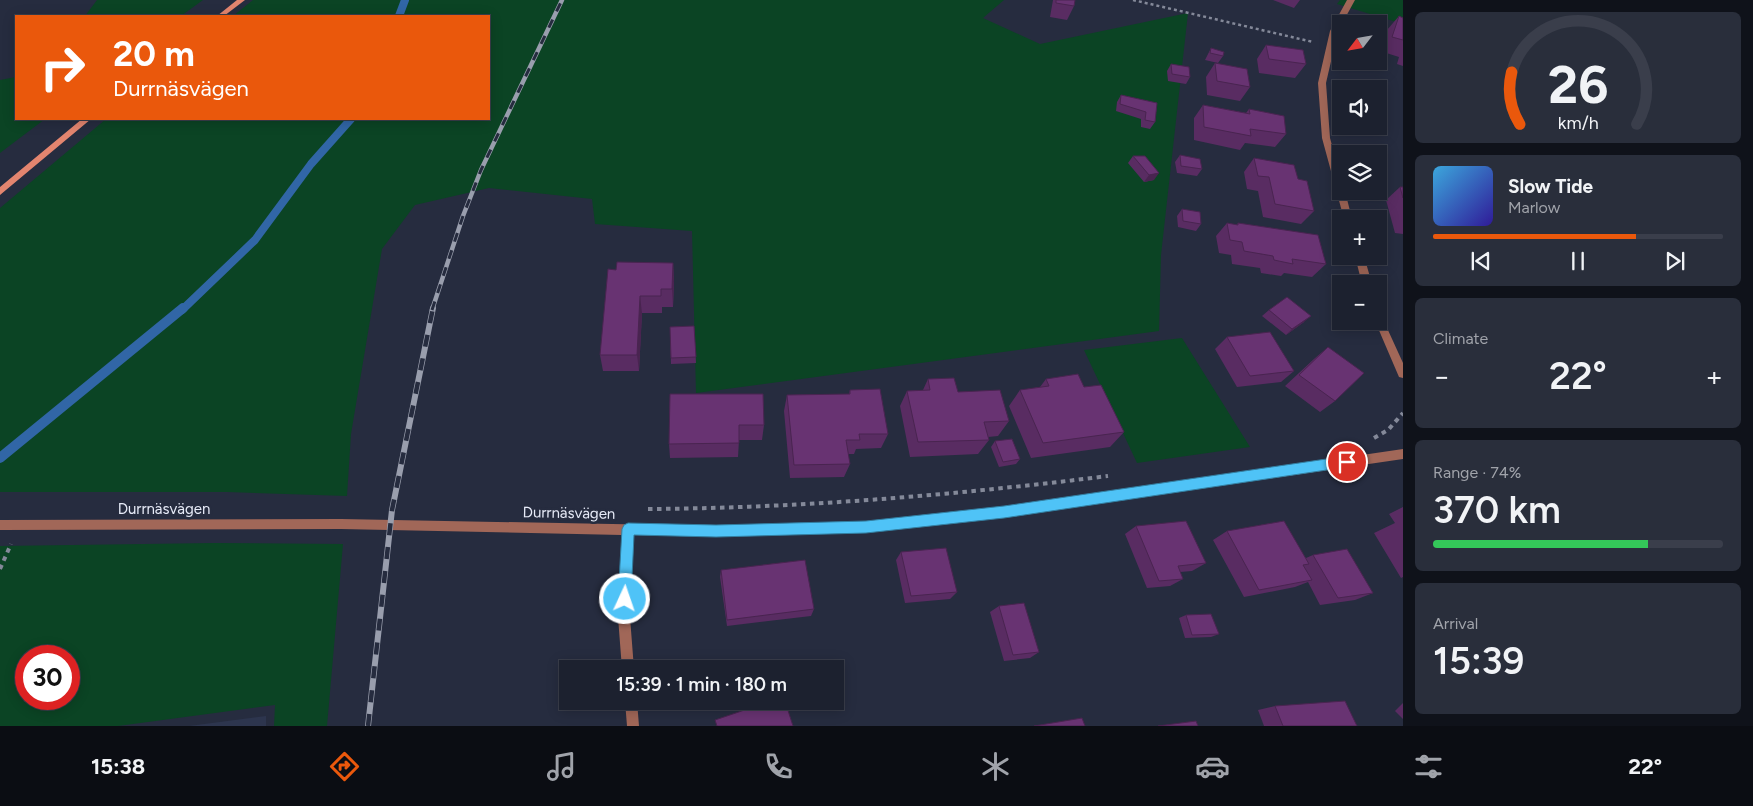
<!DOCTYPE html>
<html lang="en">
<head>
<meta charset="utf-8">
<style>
  :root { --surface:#1c212f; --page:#292e3b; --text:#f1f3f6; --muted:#a0a3aa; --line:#3a3e4b; --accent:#ea580c }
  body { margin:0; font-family:Figtree,sans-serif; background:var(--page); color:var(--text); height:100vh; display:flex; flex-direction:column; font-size:19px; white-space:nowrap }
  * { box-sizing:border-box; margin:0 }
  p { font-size:16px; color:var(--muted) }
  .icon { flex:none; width:28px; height:28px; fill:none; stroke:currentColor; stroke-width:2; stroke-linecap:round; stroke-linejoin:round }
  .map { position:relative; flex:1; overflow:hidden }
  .sheet { display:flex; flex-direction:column; gap:12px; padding:12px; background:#0f121a; width:350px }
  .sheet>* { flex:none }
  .top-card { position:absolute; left:15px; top:15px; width:475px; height:105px; border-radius:0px; box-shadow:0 2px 12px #0003,0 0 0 1px var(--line); background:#ea580c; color:#fff; overflow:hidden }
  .needle { width:32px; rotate:239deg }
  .buttons { position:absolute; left:1332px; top:15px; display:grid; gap:10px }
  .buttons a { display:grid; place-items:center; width:55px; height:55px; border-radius:0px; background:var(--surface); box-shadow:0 2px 12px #0003,0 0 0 1px var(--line); font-size:25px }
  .speed { position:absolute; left:15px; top:645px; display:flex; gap:10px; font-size:25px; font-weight:700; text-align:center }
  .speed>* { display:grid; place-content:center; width:65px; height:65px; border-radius:50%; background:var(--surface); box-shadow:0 2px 12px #0003,0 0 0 1px var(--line); line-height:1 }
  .speed .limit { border:8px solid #d22; background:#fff; color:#111 }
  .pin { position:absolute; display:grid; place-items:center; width:42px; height:42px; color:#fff; margin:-21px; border:2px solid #fff; border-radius:50%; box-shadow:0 1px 5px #0007 }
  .me { position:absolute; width:55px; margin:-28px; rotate:3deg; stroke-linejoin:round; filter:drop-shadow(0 0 4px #0008) }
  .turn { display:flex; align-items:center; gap:18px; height:105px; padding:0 15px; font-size:22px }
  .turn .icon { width:65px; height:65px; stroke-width:2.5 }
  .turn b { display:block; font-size:35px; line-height:42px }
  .big { font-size:38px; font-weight:600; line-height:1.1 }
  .sheet .tile { flex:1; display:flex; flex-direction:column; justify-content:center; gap:8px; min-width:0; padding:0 18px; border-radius:8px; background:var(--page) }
  .sheet .dial { align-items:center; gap:0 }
  .dial svg { height:130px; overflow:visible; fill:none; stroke:var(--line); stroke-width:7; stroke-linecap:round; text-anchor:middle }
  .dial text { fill:var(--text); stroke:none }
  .song { display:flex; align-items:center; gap:15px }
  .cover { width:60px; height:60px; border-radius:8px; background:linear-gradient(135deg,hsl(200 70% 55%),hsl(250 70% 35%)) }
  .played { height:5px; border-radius:2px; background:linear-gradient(90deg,var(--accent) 70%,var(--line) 70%) }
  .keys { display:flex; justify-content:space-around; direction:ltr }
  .heat { display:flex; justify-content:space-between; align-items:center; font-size:28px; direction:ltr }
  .charge { height:8px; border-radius:4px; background:linear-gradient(90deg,#34c759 74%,var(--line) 0) }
  .trip { position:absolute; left:559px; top:660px; width:285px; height:50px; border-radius:0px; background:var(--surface); box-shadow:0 2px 12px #0003,0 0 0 1px var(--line); font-weight:600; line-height:50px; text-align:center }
  .tabs { display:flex; height:80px; justify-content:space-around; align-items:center; background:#0b0d13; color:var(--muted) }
  .tabs .icon { width:35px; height:35px }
  .tabs .active { color:var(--accent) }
  .tabs b { font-size:22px; color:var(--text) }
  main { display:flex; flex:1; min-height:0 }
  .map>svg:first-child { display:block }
</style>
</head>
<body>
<main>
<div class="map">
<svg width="1403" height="726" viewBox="0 0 1403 726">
  <rect width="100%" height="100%" fill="#262c3f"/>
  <!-- built -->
  <path fill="#2d354e" d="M266,716v10h-77z"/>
  <!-- green -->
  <path fill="#0b4424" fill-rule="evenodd" d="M97,0h106l-22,16h-96z
    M253,0h751l-21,18 57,26 148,-31 -27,242 -2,76 -463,62 -4,-162 -97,-7 -3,-25 -103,-11 -74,17 -33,44 -31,185 -4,62 -120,-4h-227v-284l106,-89h383v-103h-256z
    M1340,0h63v24l-66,-20z
    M16,77v42h29l-45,34v-73z
    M1182,338l68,109 -113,16 -53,-113z
    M215,543l128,1 -16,182h-53l1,-21 -157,21h-118v-180zM26,656h43v43h-43z"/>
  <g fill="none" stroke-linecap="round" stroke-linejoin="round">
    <!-- stream-far1 -->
    <path stroke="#3166a6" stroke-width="8" d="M399,16l6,-16
      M182,310l73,-70 56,-76 40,-45"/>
    <!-- stream -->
    <path stroke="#3166a6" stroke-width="10" d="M0,458l183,-150"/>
    <!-- path-far1 -->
    <path stroke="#848999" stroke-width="2.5" stroke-dasharray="3 3" stroke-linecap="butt" d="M1133,0l180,42"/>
    <!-- path -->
    <path stroke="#848999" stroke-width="4" stroke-dasharray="4.5 4.5" stroke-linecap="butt" d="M1374,438l14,-8 15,-17
      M648,509c154,-1 307,-14 460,-33
      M0,569l11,-25"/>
    <!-- minor -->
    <path fill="#a16758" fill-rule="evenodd" d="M1347,0h8l-17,31 -12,52 4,55 11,40v13h4l7,28h-8l-22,-81 -4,-55 12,-52z
      M1355,256h9l8,28h-10z
      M1379,316l3,1 21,46v15l-4,-1 -24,-56h4z
      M1403,449v10l-398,58 -139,15 -150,4 -83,-1 -3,82 4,52h-12l-4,-52 4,-82 -281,-6 -341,1v-10l341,-1 375,7 150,-4 139,-15z
      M625,701h12l2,25h-12z"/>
    <!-- secondary -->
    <path fill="#e3856f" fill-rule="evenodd" d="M237,0h8l-21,16h-7z
      M82,119h9l-91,76v-8z"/>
    <!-- rail-far1 casing -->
    <g stroke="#999ead" stroke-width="4.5">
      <path id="rail-far1" d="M432,310l31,-94 18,-46 81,-170"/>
    </g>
    <!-- rail casing -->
    <g stroke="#999ead" stroke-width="6">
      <path id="rail" d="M368,726l24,-216 41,-202"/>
    </g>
    <!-- rail-far1 -->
    <use href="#rail-far1" stroke="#262c3f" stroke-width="3" stroke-dasharray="9" stroke-linecap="butt"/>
    <!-- rail -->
    <use href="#rail" stroke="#262c3f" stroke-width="4.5" stroke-dasharray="12" stroke-linecap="butt"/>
  </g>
  <!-- wall -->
  <path fill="#592c62" d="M1053,0h22l-1,6 -7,14 -17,-3z
    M1273,0h27l-6,8z
    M1399,16l4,2v48l-6,-2 2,-7 -19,-6 7,-21z
    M1266,45l40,19 -11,14 -36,-5 -2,-14z
    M1211,48l12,8 -5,7 -13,-3z
    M1215,63l35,24 -10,14 -33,-6 -1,-18z
    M1171,64l19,13 -4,7 -18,-3 -1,-10z
    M1121,95l36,8 -2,19 -5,7 -9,-2v-8l-25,-8 1,-9z
    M1203,105l43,8 3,-4 37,25 -11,13 -30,-4 -5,7 -46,-10v-22z
    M1180,155l22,14 -5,7 -20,-3 -2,-11z
    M1133,156l21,24 -10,2 -16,-19z
    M1254,158l44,21 16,32 -13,13 -38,-7 -5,-26 -11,-2 -3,-17z
    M1400,187h3v47l-8,-1 -9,-33z
    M1182,209l19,15 -5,7 -18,-4 -1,-11z
    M1227,223l10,2 1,-2 88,41 -14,13 -28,-4 -3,3 -20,-3 -1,-5 -28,-4 -1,-9 -12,-2 -3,-17z
    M673,263l1,18 -1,26h-11v6h-20l-3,58h-36l-3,-16 16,-85z
    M1269,310l35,12 -18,13 -24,-19z
    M694,326l2,37 -25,1 -1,-37z
    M1227,337l67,34 -13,11 -44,5 -22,-38z
    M1328,347l7,54 -15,11 -35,-26 29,-27z
    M928,379l30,13 51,29 -11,15 -10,1 1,3 -11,14 -68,3 -10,-51 7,-15 16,-1z
    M1046,379l38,8 40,45 -14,15 -79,11 -22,-52 11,-16 20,-3z
    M850,390l38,44 -7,14 -25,1 -2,5h-6l2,10 -6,13 -54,1 -6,-67 3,-16 62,-1z
    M670,394l94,31 -2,15h-23l-1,17 -68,1 -1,-14z
    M995,441l25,18 -4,5 -17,3 -8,-20z
    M1403,507v70l-2,1 -27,-45 21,-10 -6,-9z
    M1136,526l70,37 -14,8 -12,1 3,7 -13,7 -23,2 -22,-54z
    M1227,531l79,27 7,-3 60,38 -18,7 -35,5 -12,-23 -13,5 -51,10 -31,-57z
    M901,552l56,40 -7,7 -45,4 -9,-43z
    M721,570l93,39 -3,7 -84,10 -7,-49z
    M999,606l40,46 -9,6 -26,3 -14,-49z
    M1186,615l33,19 -8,3 -26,1 -6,-20z
    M1403,703v16l-8,-8z
    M1275,706l82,20h-93l-6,-16z"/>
  <!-- shaded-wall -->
  <path fill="#492450" d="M1159,173l-5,7 -10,2 5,-7z
    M673,263l1,18 -1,26 -1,-18z
    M640,296l2,17 -3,58 -2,-16z
    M1311,316l-7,6 -18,13 6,-6z"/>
  <!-- building -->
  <path fill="#683372" stroke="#492450" d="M1056,0h19l-1,6 -18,-3z
    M1399,16l4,2v22l-11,-3z
    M1266,45l37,5 3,14 -37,-5z
    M1211,48l13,4 -1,4 -13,-3z
    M1215,63l32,6 3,18 -33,-6z
    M1171,64l18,3 1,10 -18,-3z
    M1121,95l36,8 -2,19 -10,-2 1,-8 -26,-8z
    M1203,105l47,9 -1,-5 35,7 2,18 -36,-5 1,7 -47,-9z
    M1180,155l20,4 2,10 -21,-3z
    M1133,156h12l14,17 -10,2z
    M1254,158l40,7 4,14 9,2 7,30 -39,-7 -6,-27 -11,-1z
    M1400,187h3v11z
    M1182,209l18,3 1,12 -18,-3z
    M1227,223l11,2v-2l80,12 8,29 -34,-5 1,5 -19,-4 -1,-4 -29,-5 -2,-9 -12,-2z
    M617,262l56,1 -1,26h-11v7h-21l-3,59h-37l8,-86 8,1z
    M1287,297l24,19 -19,13 -23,-19z
    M694,326l2,31 -25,1 -1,-31z
    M1270,332l24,39 -44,5 -23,-39z
    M1328,347l36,26 -29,28 -36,-26z
    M1078,374l6,13 17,-2 23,47 -81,11 -23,-53 29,-4 -3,-7z
    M954,378l4,14 42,-2 9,31 -25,1 5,18 -71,2 -11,-51 23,-1 -2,-11z
    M880,389l8,45h-29l1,6h-14l4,24 -56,1 -7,-70 63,-1v-4z
    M670,394h93l1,31h-25v18l-70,1z
    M1012,439l8,20 -17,3 -8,-21z
    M1186,521l20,42 -28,3 5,13 -24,2 -23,-55z
    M1284,521l25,43 -6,1 9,15 -53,10 -32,-59z
    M946,548l11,44 -46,4 -10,-44z
    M1347,549l26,44 -35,5 -25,-43z
    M805,560l9,49 -87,11 -6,-50z
    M1024,603l15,49 -26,3 -14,-49z
    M1211,614l8,20 -27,1 -6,-20z
    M771,701h14l8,25h-76l-2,-6z
    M1345,701l12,25h-74l-8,-20z
    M1082,718l3,8h-51z
    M1196,721l2,5h-40z"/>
  <!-- route -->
  <path fill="#4fc3f7" stroke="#337fa1" d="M1347,456l4,2 2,4 -2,4 -4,1 -343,51 -138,15 -150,4 -82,-2 -3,64 -2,5 -4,2 -5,-2 -2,-5 4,-70 2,-4 4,-2 88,2 150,-4 138,-15z"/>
  <g text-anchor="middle" stroke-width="5" stroke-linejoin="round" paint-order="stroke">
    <!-- street labels -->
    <g font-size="15" fill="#e7ebf8" stroke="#262c3f">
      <text x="164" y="514">Durrnäsvägen</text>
      <text transform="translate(569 513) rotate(1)" y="5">Durrnäsvägen</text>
    </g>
  </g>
</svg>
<div class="buttons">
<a><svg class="needle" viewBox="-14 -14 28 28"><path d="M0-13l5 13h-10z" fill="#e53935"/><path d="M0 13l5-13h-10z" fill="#a0a3aa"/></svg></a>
<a><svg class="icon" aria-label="sound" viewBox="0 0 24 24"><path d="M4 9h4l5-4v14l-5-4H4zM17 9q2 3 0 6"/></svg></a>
<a><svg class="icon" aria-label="layers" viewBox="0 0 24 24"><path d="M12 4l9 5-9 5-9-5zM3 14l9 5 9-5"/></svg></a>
<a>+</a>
<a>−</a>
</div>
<div class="speed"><div class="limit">30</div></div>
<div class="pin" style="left:1347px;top:462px;background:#d93025"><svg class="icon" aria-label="arrive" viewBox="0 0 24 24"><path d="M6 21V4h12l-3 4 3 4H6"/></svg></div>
<svg class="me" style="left:625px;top:599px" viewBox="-20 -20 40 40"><circle r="17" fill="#4fc3f7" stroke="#fff" stroke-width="3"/><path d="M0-11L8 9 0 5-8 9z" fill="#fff"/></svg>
<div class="trip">15:39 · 1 min · 180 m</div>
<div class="top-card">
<div class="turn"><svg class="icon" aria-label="right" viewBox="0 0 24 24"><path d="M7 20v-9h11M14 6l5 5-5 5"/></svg><div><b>20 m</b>Durrnäsvägen</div></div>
</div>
</div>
<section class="sheet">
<div class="tile dial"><svg viewBox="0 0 100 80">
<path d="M14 69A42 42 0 1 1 86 69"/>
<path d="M14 69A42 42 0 0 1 9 37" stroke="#ea580c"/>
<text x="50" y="56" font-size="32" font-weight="700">26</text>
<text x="50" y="72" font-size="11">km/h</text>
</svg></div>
<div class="tile">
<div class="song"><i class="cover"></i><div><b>Slow Tide</b><p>Marlow</p></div></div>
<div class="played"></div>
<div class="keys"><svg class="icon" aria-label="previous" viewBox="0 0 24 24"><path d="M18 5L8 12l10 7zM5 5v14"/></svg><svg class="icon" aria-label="pause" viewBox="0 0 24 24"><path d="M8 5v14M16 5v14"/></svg><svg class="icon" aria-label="next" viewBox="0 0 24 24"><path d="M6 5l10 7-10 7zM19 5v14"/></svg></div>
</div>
<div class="tile"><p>Climate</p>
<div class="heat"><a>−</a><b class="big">22°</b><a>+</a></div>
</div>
<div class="tile"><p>Range · 74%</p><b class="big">370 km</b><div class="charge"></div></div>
<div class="tile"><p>Arrival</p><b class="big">15:39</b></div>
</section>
</main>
<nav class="tabs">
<b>15:38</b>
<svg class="icon active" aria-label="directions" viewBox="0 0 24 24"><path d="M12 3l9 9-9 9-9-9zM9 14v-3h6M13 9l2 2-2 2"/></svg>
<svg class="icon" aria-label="music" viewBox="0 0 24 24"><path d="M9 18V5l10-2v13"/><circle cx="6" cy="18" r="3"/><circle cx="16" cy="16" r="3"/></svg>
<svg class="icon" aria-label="phone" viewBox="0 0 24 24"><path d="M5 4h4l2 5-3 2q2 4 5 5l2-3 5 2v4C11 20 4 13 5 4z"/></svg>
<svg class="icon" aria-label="climate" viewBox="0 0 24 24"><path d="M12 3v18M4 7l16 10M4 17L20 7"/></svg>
<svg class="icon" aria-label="car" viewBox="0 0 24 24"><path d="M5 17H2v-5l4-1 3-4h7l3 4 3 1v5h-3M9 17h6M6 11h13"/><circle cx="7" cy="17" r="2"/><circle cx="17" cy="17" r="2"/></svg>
<svg class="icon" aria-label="filters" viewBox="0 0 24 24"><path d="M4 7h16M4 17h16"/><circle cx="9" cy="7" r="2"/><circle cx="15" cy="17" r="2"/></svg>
<b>22°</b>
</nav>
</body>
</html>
